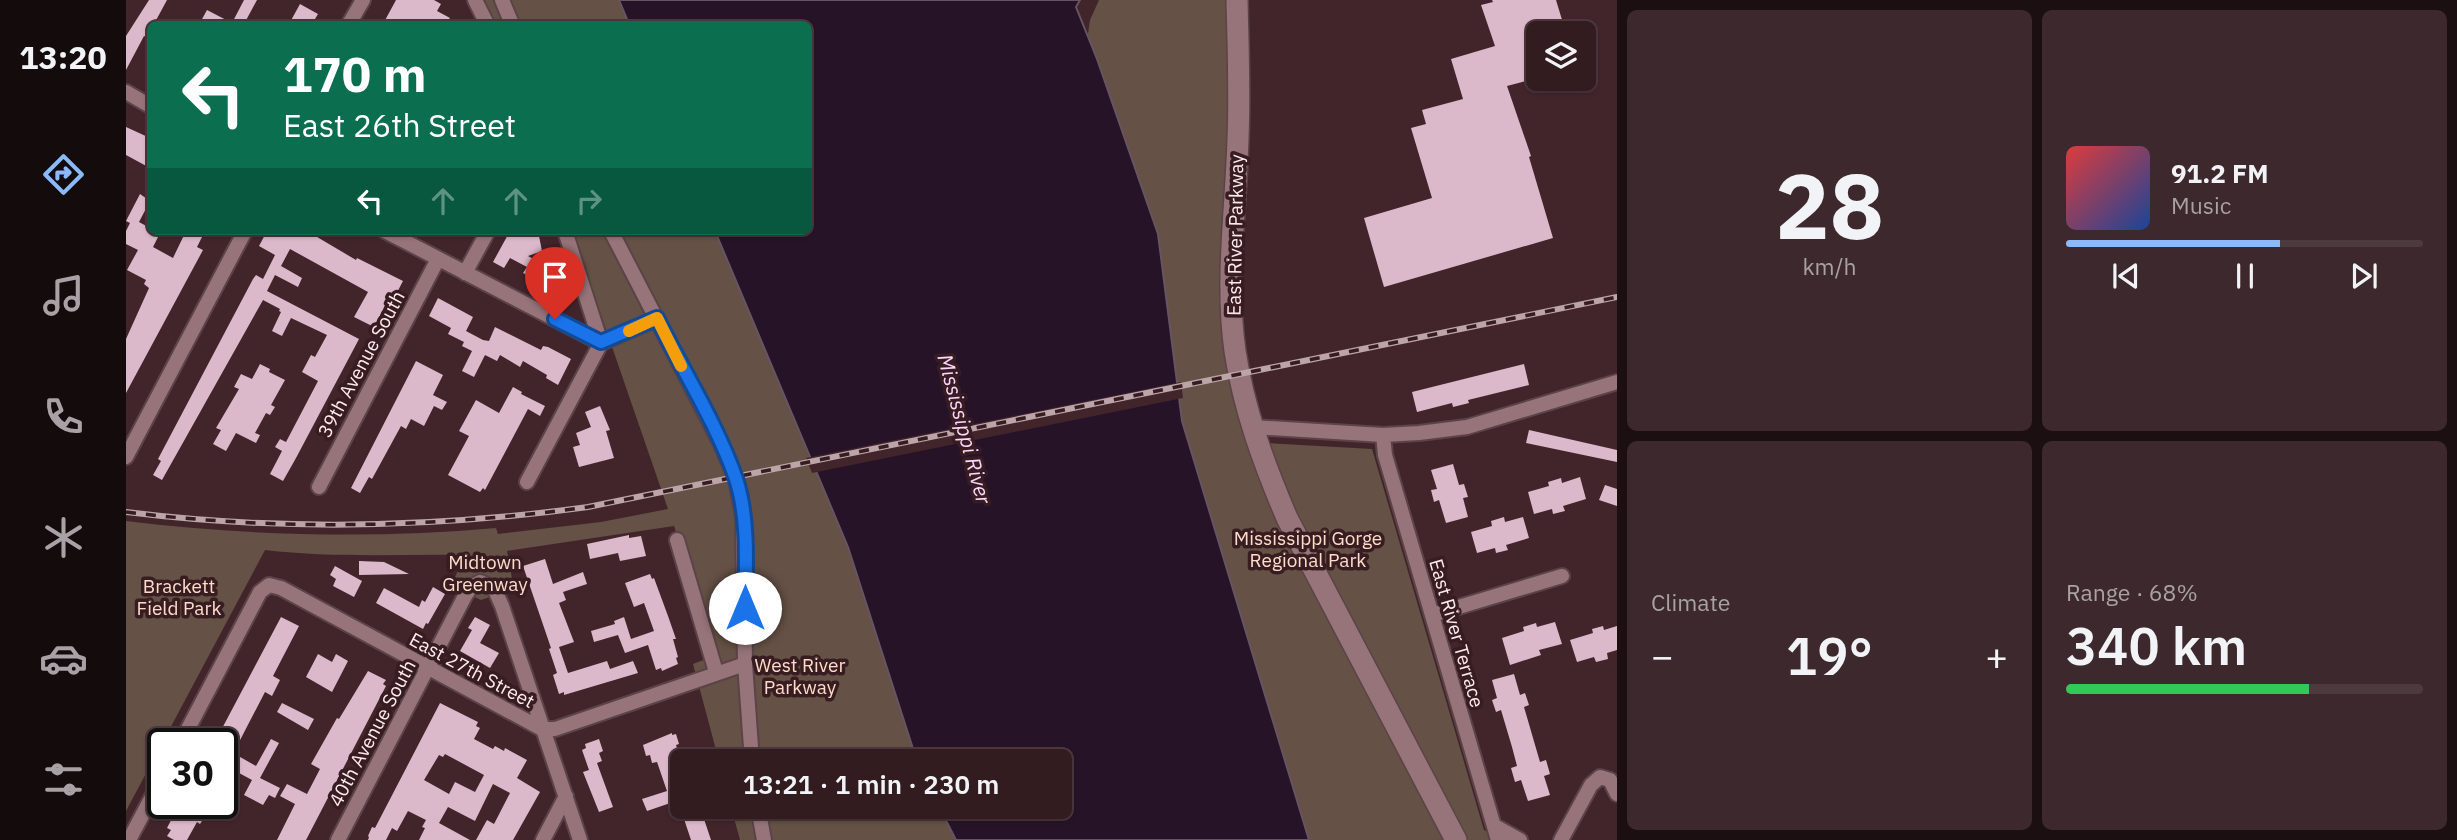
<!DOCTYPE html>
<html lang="en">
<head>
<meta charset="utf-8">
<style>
  :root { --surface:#321c20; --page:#3d292d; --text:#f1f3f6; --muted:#a8a1a5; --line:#4d3a3e; --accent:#8abafc }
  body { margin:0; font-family:"IBM Plex Sans",sans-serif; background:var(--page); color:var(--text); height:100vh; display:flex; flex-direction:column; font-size:26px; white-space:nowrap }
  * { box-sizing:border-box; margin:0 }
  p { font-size:23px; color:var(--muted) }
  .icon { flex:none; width:38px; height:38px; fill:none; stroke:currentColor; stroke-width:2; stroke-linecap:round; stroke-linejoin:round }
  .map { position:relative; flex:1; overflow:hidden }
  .panel { display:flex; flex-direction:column; gap:10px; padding:10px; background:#1c0f12; width:840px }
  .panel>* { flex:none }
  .banner { position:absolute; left:21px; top:21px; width:665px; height:214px; border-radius:10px; box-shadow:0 2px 5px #0004,0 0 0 2px var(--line); background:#0b6e4f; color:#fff; overflow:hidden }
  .controls { position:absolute; left:1400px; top:21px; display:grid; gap:14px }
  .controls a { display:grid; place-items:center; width:70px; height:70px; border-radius:10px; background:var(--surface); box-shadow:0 2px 5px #0004,0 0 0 2px var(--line); font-size:35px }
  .speed { position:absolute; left:21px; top:728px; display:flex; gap:14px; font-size:35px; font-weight:700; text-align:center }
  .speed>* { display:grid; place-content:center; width:91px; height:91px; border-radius:50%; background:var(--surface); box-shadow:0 2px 5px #0004,0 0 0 2px var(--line); line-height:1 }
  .speed .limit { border:4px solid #111; border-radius:10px; background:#fff; color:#111 }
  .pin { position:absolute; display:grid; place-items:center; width:60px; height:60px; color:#fff; margin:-72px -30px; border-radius:50% 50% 50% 0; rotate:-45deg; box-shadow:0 0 7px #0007 }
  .pin .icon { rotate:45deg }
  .me { position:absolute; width:77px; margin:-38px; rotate:0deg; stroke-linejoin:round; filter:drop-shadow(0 0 5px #0008) }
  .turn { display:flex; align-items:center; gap:24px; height:147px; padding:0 21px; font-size:32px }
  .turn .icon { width:91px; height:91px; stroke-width:2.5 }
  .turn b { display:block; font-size:49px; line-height:60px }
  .lanes { display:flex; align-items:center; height:66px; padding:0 21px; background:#0003; justify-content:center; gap:35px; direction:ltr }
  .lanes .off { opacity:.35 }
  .big { font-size:52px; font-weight:600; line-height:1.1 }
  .panel .card { flex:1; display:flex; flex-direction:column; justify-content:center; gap:10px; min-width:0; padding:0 24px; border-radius:10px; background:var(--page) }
  .panel .dial { align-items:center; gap:0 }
  .dial b { font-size:91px; line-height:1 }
  .song { display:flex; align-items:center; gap:21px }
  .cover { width:84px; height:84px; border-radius:10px; background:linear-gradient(135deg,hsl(0 70% 55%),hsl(220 70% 35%)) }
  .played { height:7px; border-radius:4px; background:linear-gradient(90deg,var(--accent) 60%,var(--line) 60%) }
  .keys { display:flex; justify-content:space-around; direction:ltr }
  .heat { display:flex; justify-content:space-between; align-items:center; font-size:38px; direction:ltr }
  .charge { height:10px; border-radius:5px; background:linear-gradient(90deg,#34c759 68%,var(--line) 0) }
  .panel .tiles { flex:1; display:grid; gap:10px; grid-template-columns:repeat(2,1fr) }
  .trip { position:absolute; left:544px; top:749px; width:402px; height:70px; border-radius:10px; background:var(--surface); box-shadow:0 2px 5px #0004,0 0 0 2px var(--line); font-weight:600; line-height:70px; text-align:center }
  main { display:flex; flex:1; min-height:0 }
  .tabs { display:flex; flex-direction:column; width:126px; justify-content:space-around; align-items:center; background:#140b0d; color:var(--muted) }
  .tabs .icon { width:49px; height:49px }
  .tabs .active { color:var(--accent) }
  .tabs b { font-size:32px; color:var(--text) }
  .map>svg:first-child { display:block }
</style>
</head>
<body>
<main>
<nav class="tabs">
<b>13:20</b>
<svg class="icon active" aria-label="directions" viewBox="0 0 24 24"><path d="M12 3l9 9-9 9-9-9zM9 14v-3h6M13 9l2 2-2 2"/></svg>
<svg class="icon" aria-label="music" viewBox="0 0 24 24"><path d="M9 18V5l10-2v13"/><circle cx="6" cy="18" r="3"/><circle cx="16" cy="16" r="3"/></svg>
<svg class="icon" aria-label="phone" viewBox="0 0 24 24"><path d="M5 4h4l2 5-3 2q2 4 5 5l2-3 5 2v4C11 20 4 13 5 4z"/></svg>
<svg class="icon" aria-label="climate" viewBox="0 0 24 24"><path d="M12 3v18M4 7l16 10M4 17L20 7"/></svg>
<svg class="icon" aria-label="car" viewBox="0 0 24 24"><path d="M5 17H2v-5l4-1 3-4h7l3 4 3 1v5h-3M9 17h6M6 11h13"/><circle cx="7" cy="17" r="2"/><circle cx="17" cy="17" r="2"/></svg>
<svg class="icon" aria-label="filters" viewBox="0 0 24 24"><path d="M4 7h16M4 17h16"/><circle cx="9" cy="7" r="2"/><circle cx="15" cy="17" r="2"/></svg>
</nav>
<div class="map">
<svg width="1491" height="840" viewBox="0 0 1491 840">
  <rect width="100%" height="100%" fill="#42252b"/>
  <!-- green -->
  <path fill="#655145" d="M356,0h137l10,24h-133z
    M973,0h147l3,149 -10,127 2,51 16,83 9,33 106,6 112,381 19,10h-194l-1,-2 -132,-408 -91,-376 5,-34z
    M446,231h143l133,316 69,214h-198l-26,-97 26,-10 -45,-128 -167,25 7,38 -33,11 -30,-14 14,-31c-66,-1 -134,3 -200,-5l-139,261v-290c123,15 246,18 370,7l2,6 103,-12 67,-13z
    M605,807h208l17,33h-216z"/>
  <!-- water -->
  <path fill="#261328" stroke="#675463" stroke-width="2" d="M493,0h461l-4,7 21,52 61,175 24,187 127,419h-353l-17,-33h121v-46h-143l-69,-214 -133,-316h93v-207h-179z"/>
  <!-- pier -->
  <path fill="#42252b" d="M1055,382l2,16 -371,75 -6,-15z"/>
  <!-- building -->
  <path fill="#dcb8cb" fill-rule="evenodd" d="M23,0h18l-13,24h-4v15l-6,-3 -18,34v-34z
    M118,0h13l-13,24h-36l-7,-3 6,-11 25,13z
    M270,0h38l7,4 -4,7 13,7 -5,6h-62z
    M1366,0h64l10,33h-28v45l-31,8 24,70 -2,1 24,81 -169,49 -20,-69 68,-20 -21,-70 15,-4 -4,-14 41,-11 -12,-40 44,-13 -14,-41 12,-3z
    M174,4l18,10 -6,10h-23z
    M0,127l24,11v30l-24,-13z
    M14,194l10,7 -11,21 11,6v3l10,2 -7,14 20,11 13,-27h19l-8,16 6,3 -77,143v-54l23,-51 -5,-4 2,-4 -19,-10 11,-20 -12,-6v-13l4,-8 -4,-2z
    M141,231h40l49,29 1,-2 46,23 -13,25 -4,-2 -12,23 -20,-10 14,-25 -78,-43 -9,17 21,12 -4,9 -23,-12 -8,16 92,48 -63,119 -13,23 -13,-7 12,-23 -7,-4 5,-8 6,3 32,-61 -16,-9 9,-17 4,2 12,-22 -36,-17 -9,18 -10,-5 9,-19 -2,-1 1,-2 -17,-9 -101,180 -9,-5 8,-14 -3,-2 95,-180 3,-4 7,4 12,-24 -16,-9z
    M384,231h28l4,20 -14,5 16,9 -3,5 3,1 -6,10 -15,-8 4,-6 -17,-9 -6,10 -11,-6z
    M312,298l35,19 -7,14 17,9 6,1 6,-14 46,23 2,-4 5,1 23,12 -13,26 -12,-7 1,-3 -24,-14 -3,6 -20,-12 -3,6 -12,-6 -11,22 -12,-6 10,-20 -10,-5 2,-4 -16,-8 3,-6 -22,-12z
    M290,361l27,14 -10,20 14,7 -5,8 -8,-4 -10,20 -13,-7 -5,10 -5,-3 -29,53 -3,-2 -9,16 -9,-5z
    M134,364l10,5 -1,3 16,8 -14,25 4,2 -5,8 -4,-2 -11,20 5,2 -4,8 -20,-10 -10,18 -13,-7 8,-14 -5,-2 23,-39 -5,-2 7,-13 11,5z
    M1398,364l5,21 -61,15 1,3 -16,4 -1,-4 -35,9 -5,-20z
    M387,387l9,5 -1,2 24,12 -5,10 -12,-7 -43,81 -2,-2 -3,4 -32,-17 21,-39 -10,-5 17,-31 23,13z
    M474,406l10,24 -4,1 8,27 -35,9 -6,-20 7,-2 -4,-12 15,-6 -6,-15z
    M1403,430l88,20v12l-91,-19z
    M1327,464l6,21 5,-1 4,13 -5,1 5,19 -22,6 -7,-23 -5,2 -3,-12 6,-1 -6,-19z
    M1454,477l6,22 -23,7 2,5 -12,3 -1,-5 -18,5 -6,-22 21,-6 -1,-4 13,-4 1,5z
    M1479,485l12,4v17l-18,-6z
    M1378,517l1,5 18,-5 6,21 -23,7 2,5 -12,3 -1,-5 -18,5 -6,-21 21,-6 -1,-5z
    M503,535v3l12,-2 5,20 -26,5 -2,-8 -28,6 -3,-15z
    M419,559l8,25 30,-12 4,12 -24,8 3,8 -7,3 15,39 -15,5 9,26 39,-12 3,8 23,-8 5,12 -74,22v-3l-5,2 -6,-19 4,-2 -8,-24 2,-1 -28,-82z
    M233,561l25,1 25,12 -50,1z
    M209,566l27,15 -8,16 -21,-11 3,-7 -6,-4z
    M524,574l2,5 2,-1 14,38 8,23h-3l5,18 -2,1 2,6 -16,7 -1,-3 -5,2 -8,-25 -23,8 -7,-18 -24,7 -3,-11 24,-7 -1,-3 10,-4 7,22 23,-8 -10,-28 -10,4 -9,-24z
    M307,587l12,7 -17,30 -2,-1 -3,6 -47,-26 8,-15 35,19 3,-7 3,2z
    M155,617l18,9 -26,50 7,4 -8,16 -7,-4 -28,54 -19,-10z
    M349,617l15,8 -10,18 19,10 -9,15 -30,-17 12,-21 -4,-2z
    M1429,622l7,22 -23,6 2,5 -31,10 -8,-27 22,-7 -1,-4 13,-4 1,4z
    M1477,626l1,4 13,-4v24l-10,3 1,6 -12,3 -2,-5 -17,5 -7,-22 23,-7 -1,-4z
    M192,654l14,8 4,-8 12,7 -16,31 -26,-15z
    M242,671l18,9 -3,4 3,2 -80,154h-29l18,-36 -15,-8 7,-12 20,10 13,-25 -9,-5 26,-46 2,1z
    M1388,674l6,21 5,-2 4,12 -5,2 16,55 6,-2 4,14 -6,2 6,19 -22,6 -7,-21 -6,2 -4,-14 6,-2 -5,-19 -11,-37 -5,2 -4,-12 5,-2 -5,-18z
    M156,703l32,16 -6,11 -31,-18z
    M314,703l38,19 -2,4 4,2 -6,11 19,10 2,-3 9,5 1,-3 22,12 -10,18 23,14 -27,48h-37l11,-20 7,4 16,-31 -17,-9 -18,37 -27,-14 -9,16 31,17h-51l6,-12 -3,-1 4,-7 -18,-9 -11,20 -5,-3 -6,12h-18l1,-3 -1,-1 4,-9 3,1zM319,754l39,21 -9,17 -20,-10 -6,12 -25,-14 15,-25 4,2z
    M546,733v2l4,-1 3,10 -3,1 6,20v34l-35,12 -5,-12 25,-8 -10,-29 -5,1 -2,-8 -4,1 -3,-11z
    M145,739l8,4 -19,35 20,10 -5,10 -6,-3 -6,10 -19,-10 8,-15 -26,-14 7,-13 23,13z
    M473,739l4,12 -4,2 3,8 -5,2 16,44 -14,5 -16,-40 6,-2 -7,-20 4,-2 -1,-4z
    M54,803h27l-6,11 4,2 -5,8 -3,-2 -10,18h-13l-7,-4 4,-6 -4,-2z
    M554,807h20l11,33h-20z"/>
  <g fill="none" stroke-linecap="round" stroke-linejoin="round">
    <!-- street casing -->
    <g stroke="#5b4348" stroke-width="18">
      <path id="street" d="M349,0l12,24
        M376,0l10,24
        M223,24l14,-24
        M0,92l24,14
        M259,231l216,112 56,-24
        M485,231l109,211 16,37 7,37 2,148 7,97
        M339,273l23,-42
        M1126,427l131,8 36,-2 48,-6 150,-45
        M1257,435l2,20 113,385
        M0,457l119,-226
        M401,482l74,-139 -36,-112
        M193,487l119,-228
        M551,540l39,132
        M1306,615l130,-39
        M54,744l80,-152 9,-7 12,3 261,141h13l190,-65
        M632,807l6,33
        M1369,826l25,14
        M3,840l34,-64
        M212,840l127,-244 6,-9 9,-5 14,6 8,18 78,234
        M417,840l23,-44
        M1435,840l30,-55 9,-8 10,3 7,14"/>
    </g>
    <!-- secondary casing -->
    <g stroke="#5b4348" stroke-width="24">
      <path id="secondary" d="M1111,0c1,46 3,92 1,138 -2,71 -13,143 -3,213 9,59 29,113 52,167l169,322"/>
    </g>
    <!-- street -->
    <use href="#street" stroke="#967479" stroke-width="14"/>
    <!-- secondary -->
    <use href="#secondary" stroke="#967479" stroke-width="21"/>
    <!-- rail casing -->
    <g stroke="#bca5a9" stroke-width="6">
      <path id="rail" d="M0,512c154,19 308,16 462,-5l1029,-210"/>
    </g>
    <!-- rail -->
    <use href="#rail" stroke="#371c21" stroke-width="3.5" stroke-dasharray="10" stroke-linecap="butt"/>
  </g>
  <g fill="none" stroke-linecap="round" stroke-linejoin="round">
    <!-- route casing -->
    <g stroke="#114b97" stroke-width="18">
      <path id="route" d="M429,319l46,23 56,-24c25,51 61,108 79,161 13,39 10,88 9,129"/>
    </g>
    <!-- route -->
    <use href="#route" stroke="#1a73e8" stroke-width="12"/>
    <!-- slow -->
    <path stroke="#f59e0b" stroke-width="12" d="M503,331l28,-13 24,48"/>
  </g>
  <g text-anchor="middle" stroke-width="7" stroke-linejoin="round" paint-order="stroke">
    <!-- street labels -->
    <g font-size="19" fill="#ffebee" stroke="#371c21">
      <text transform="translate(1109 235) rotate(-89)" y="7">East River Parkway</text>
      <text transform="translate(235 364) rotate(-62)" y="7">39th Avenue South</text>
      <text transform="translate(1331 633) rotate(74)" y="7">East River Terrace</text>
      <text transform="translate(346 670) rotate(28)" y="7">East 27th Street</text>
      <text transform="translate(246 733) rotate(-62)" y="7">40th Avenue South</text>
    </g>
    <!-- park labels -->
    <g font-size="19" fill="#fedcc8" stroke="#371c21">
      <text x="1182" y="545">Mississippi Gorge<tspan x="1182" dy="22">Regional Park</tspan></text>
      <text x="359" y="569">Midtown<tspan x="359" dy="22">Greenway</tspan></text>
      <text x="53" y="593">Brackett<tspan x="53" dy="22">Field Park</tspan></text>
      <text x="674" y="672">West River<tspan x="674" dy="22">Parkway</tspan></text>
    </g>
    <!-- water labels -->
    <g font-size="21" font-style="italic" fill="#fad7fd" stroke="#371c21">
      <text transform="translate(838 429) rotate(75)" y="7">Mississippi River</text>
    </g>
  </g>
</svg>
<div class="controls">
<a><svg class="icon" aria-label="layers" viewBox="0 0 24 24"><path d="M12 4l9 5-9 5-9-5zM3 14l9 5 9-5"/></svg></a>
</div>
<div class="speed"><div class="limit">30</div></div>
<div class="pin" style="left:429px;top:319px;background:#d93025"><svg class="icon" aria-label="arrive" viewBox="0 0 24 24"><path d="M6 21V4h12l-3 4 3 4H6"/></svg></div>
<svg class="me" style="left:619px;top:608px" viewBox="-20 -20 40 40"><circle r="19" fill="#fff"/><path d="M0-13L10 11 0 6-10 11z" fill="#1a73e8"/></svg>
<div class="trip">13:21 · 1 min · 230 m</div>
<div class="banner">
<div class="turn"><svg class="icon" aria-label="left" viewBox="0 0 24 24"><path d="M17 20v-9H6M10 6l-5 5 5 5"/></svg><div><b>170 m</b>East 26th Street</div></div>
<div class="lanes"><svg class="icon" aria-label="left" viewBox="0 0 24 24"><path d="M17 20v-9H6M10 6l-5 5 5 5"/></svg><svg class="icon off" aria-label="ahead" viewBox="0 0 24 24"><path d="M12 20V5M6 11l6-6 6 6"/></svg><svg class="icon off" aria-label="ahead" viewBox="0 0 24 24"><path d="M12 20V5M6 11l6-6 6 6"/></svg><svg class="icon off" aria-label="right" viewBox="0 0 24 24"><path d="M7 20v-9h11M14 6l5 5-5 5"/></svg></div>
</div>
</div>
<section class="panel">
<div class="tiles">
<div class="card dial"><b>28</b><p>km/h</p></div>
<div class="card">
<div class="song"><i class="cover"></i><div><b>91.2 FM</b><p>Music</p></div></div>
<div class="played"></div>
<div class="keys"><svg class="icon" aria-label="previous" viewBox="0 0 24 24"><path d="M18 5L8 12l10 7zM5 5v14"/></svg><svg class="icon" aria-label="pause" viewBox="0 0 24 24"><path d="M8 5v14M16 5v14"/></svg><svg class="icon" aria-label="next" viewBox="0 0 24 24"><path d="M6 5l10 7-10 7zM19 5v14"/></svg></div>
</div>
<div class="card"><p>Climate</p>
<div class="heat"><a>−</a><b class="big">19°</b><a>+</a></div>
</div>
<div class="card"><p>Range · 68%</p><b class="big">340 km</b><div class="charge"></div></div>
</div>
</section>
</main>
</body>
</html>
